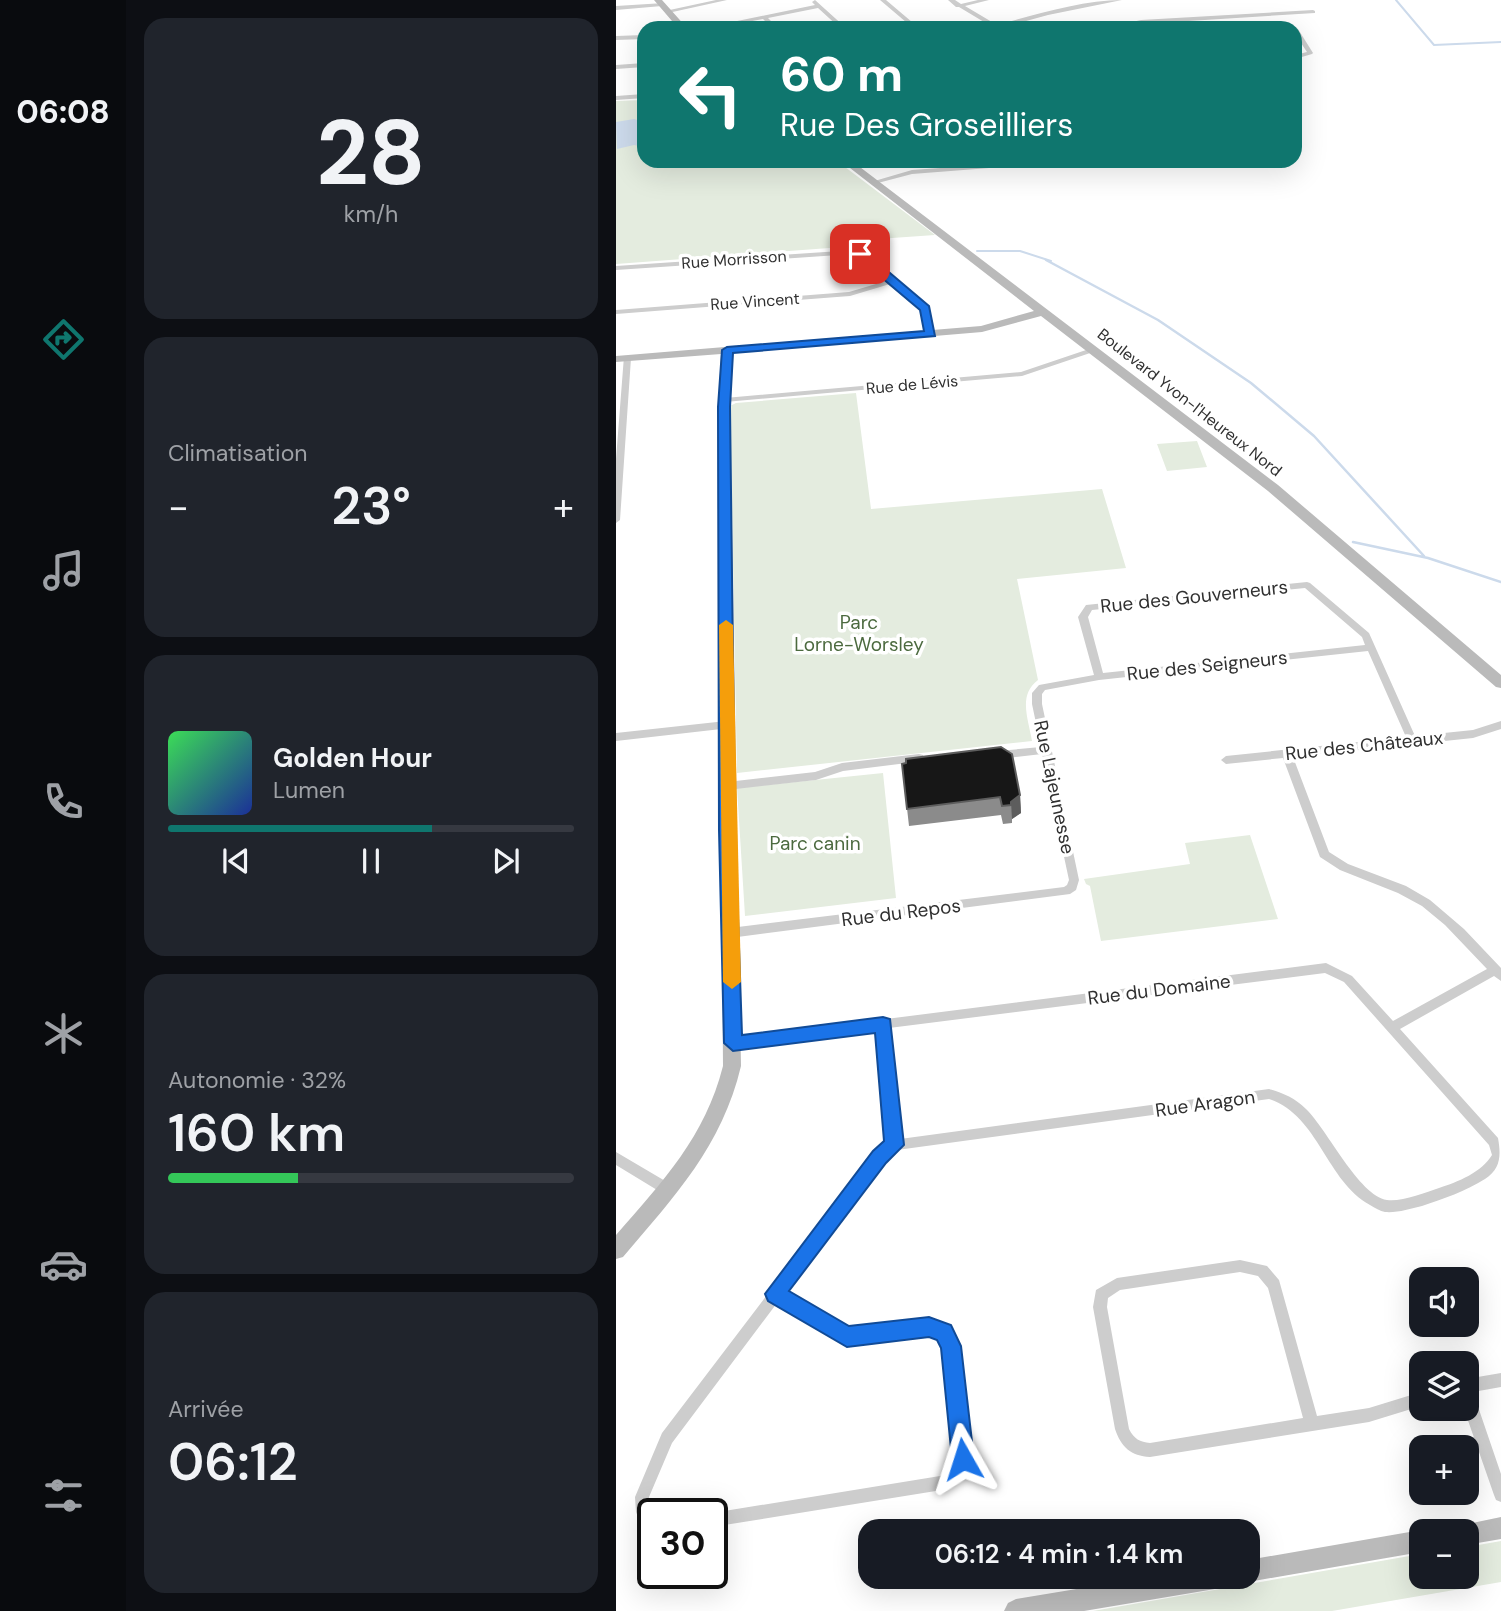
<!DOCTYPE html>
<html lang="fr">
<head>
<meta charset="utf-8">
<style>
  :root { --surface:#171b24; --page:#20242c; --text:#f1f3f6; --muted:#9ea1a6; --line:#363941; --accent:#0f766e }
  body { margin:0; font-family:"DM Sans",sans-serif; background:var(--page); color:var(--text); height:100vh; display:flex; flex-direction:column; font-size:26px; white-space:nowrap }
  * { box-sizing:border-box; margin:0 }
  p { font-size:23px; color:var(--muted) }
  .icon { flex:none; width:38px; height:38px; fill:none; stroke:currentColor; stroke-width:2; stroke-linecap:round; stroke-linejoin:round }
  .map { position:relative; flex:1; overflow:hidden }
  .panel { display:flex; flex-direction:column; gap:18px; padding:18px; background:#0d0f14; width:490px }
  .panel>* { flex:none }
  .hud { position:absolute; left:21px; top:21px; width:665px; height:147px; border-radius:21px; box-shadow:0 7px 28px #0002; background:#0f766e; color:#fff; overflow:hidden }
  .tools { position:absolute; left:793px; top:1267px; display:grid; gap:14px }
  .tools a { display:grid; place-items:center; width:70px; height:70px; border-radius:14px; background:var(--surface); box-shadow:0 7px 28px #0002; font-size:35px }
  .speed { position:absolute; left:21px; top:1498px; display:flex; gap:14px; font-size:35px; font-weight:700; text-align:center }
  .speed>* { display:grid; place-content:center; width:91px; height:91px; border-radius:50%; background:var(--surface); box-shadow:0 7px 28px #0002; line-height:1 }
  .speed .limit { border:4px solid #111; border-radius:10px; background:#fff; color:#111 }
  .pin { position:absolute; display:grid; place-items:center; width:60px; height:60px; color:#fff; margin:-30px; border-radius:14px; box-shadow:0 4px 10px #0006 }
  .me { position:absolute; width:77px; margin:-38px; rotate:354deg; stroke-linejoin:round; filter:drop-shadow(0 0 5px #0008) }
  .turn { display:flex; align-items:center; gap:24px; height:147px; padding:0 28px; font-size:32px }
  .turn .icon { width:91px; height:91px; stroke-width:2.5 }
  .turn b { display:block; font-size:49px; line-height:60px }
  .big { font-size:52px; font-weight:600; line-height:1.1 }
  .panel .widget { flex:1; display:flex; flex-direction:column; justify-content:center; gap:10px; min-width:0; padding:0 24px; border-radius:21px; background:var(--page) }
  .panel .dial { align-items:center; gap:0 }
  .dial b { font-size:91px; line-height:1 }
  .song { display:flex; align-items:center; gap:21px }
  .cover { width:84px; height:84px; border-radius:10px; background:linear-gradient(135deg,hsl(130 70% 55%),hsl(230 70% 35%)) }
  .played { height:7px; border-radius:4px; background:linear-gradient(90deg,var(--accent) 65%,var(--line) 65%) }
  .keys { display:flex; justify-content:space-around; direction:ltr }
  .heat { display:flex; justify-content:space-between; align-items:center; font-size:38px; direction:ltr }
  .charge { height:10px; border-radius:5px; background:linear-gradient(90deg,#34c759 32%,var(--line) 0) }
  .trip { position:absolute; left:242px; top:1519px; width:402px; height:70px; border-radius:21px; background:var(--surface); box-shadow:0 7px 28px #0002; font-weight:600; line-height:70px; text-align:center }
  main { display:flex; flex:1; min-height:0 }
  .dock { display:flex; flex-direction:column; width:126px; justify-content:space-around; align-items:center; background:#090b0e; color:var(--muted) }
  .dock .icon { width:49px; height:49px }
  .dock .current { color:var(--accent) }
  .dock b { font-size:32px; color:var(--text) }
  .map>svg:first-child { display:block }
</style>
</head>
<body>
<main>
<nav class="dock">
<b>06:08</b>
<svg class="icon current" aria-label="directions" viewBox="0 0 24 24"><path d="M12 3l9 9-9 9-9-9zM9 14v-3h6M13 9l2 2-2 2"/></svg>
<svg class="icon" aria-label="music" viewBox="0 0 24 24"><path d="M9 18V5l10-2v13"/><circle cx="6" cy="18" r="3"/><circle cx="16" cy="16" r="3"/></svg>
<svg class="icon" aria-label="phone" viewBox="0 0 24 24"><path d="M5 4h4l2 5-3 2q2 4 5 5l2-3 5 2v4C11 20 4 13 5 4z"/></svg>
<svg class="icon" aria-label="climate" viewBox="0 0 24 24"><path d="M12 3v18M4 7l16 10M4 17L20 7"/></svg>
<svg class="icon" aria-label="car" viewBox="0 0 24 24"><path d="M5 17H2v-5l4-1 3-4h7l3 4 3 1v5h-3M9 17h6M6 11h13"/><circle cx="7" cy="17" r="2"/><circle cx="17" cy="17" r="2"/></svg>
<svg class="icon" aria-label="filters" viewBox="0 0 24 24"><path d="M4 7h16M4 17h16"/><circle cx="9" cy="7" r="2"/><circle cx="15" cy="17" r="2"/></svg>
</nav>
<section class="panel">
<div class="widget dial"><b>28</b><p>km/h</p></div>
<div class="widget"><p>Climatisation</p>
<div class="heat"><a>−</a><b class="big">23°</b><a>+</a></div>
</div>
<div class="widget">
<div class="song"><i class="cover"></i><div><b>Golden Hour</b><p>Lumen</p></div></div>
<div class="played"></div>
<div class="keys"><svg class="icon" aria-label="previous" viewBox="0 0 24 24"><path d="M18 5L8 12l10 7zM5 5v14"/></svg><svg class="icon" aria-label="pause" viewBox="0 0 24 24"><path d="M8 5v14M16 5v14"/></svg><svg class="icon" aria-label="next" viewBox="0 0 24 24"><path d="M6 5l10 7-10 7zM19 5v14"/></svg></div>
</div>
<div class="widget"><p>Autonomie · 32%</p><b class="big">160 km</b><div class="charge"></div></div>
<div class="widget"><p>Arrivée</p><b class="big">06:12</b></div>
</section>
<div class="map">
<svg width="885" height="1611" viewBox="0 0 885 1611">
  <rect width="100%" height="100%" fill="#fff"/>
  <!-- green -->
  <path fill="#e4ecdf" d="M28,100v61h193l98,74 -86,6 -6,6 -227,17v-163z
    M240,393l15,116 231,-20 24,79 -109,11 21,101c-20,15 -10,38 -6,61l-295,32 -7,-367 6,-3z
    M581,441l10,26 -40,4 -10,-27z
    M267,773l13,125 -151,18 -8,-128z
    M634,835l28,84 -177,22 -11,-55 -4,-2 -2,-5 106,-15 -5,-21z
    M885,1541v41l-169,29h-239l328,-57v23h45l1,-30z"/>
  <!-- water -->
  <path fill="#ccdaeb" d="M18,119l10,3v25l-10,-2 -17,4 -1,-27z"/>
  <g fill="none" stroke-linecap="round" stroke-linejoin="round">
    <!-- stream-far1 -->
    <path stroke="#ccdaeb" stroke-width="2" d="M780,0l38,45 67,-3
      M361,251h43l31,10"/>
    <!-- stream -->
    <path stroke="#ccdaeb" stroke-width="2.5" d="M430,260l112,60 93,63 63,53 110,120
      M737,542l75,16 73,24"/>
    <!-- street -->
    <path fill="#cdcdcd" fill-rule="evenodd" d="M100,0h11l-59,13 -3,-2z
      M199,0l31,28h-6l-22,-20 -50,10 10,10h-6l-9,-9 -48,9h-12l112,-23 -3,-3z
      M264,0h6l33,28h-6z
      M332,0h7l6,4 17,-4h11l-24,6 32,19c38,-10 85,-25 125,-25l-74,15 -47,13h-7l-35,-21h-3z
      M48,3l1,1 -3,2 -46,4v-4z
      M697,10l2,1v2l-174,11 -24,4h-12l36,-8z
      M679,27l3,2 15,24 -1,1 -17,5v-4l12,-3 -12,-18v-6h-2z
      M28,35v4l-28,1v-4z
      M28,63v4l-28,2v-4z
      M28,94v4l-28,2v-4z
      M408,162l2,1v2l-114,9 -38,10 -3,-2 41,-12z
      M239,250l40,29 33,28 7,27 -1,2 -7,-2 -5,-24 -32,-26 -40,12 -234,18v-4l233,-18 37,-11 -33,-27 -237,16v-4z
      M476,348l7,2 -77,26 -297,26 -4,-2 4,-2 296,-26z
      M8,356l7,2 -11,162 -4,3v-64z
      M691,582l3,1 59,50 46,103 58,-6 28,-9v8l-28,9 -180,19 36,95 19,12 58,22 24,14 34,29 37,39v13l-7,-5 -94,53 98,109c3,17 3,31 -13,41 -19,12 -42,20 -63,27 -12,3 -25,7 -37,6 -5,-1 -10,-4 -15,-7 -44,-24 -51,-89 -101,-106l-372,51 -14,11 -98,131 63,38 81,-10 20,7 9,19 11,117 -8,16 -19,11 -230,37v-13h-3l3,-1 228,-37 11,-7 4,-7 -11,-115 -5,-10 -10,-3 -82,10 -70,-41 -105,140 -23,54 1,12 4,5h-1v17l-5,-2 -10,-12 -2,-5 -1,-15 27,-64 213,-280 12,-10 -9,-113 -145,18 -4,-1 -2,-4 2,-4 597,-76 26,13 41,45 94,-52 -42,-44 -23,-19 -24,-13 -58,-23 -20,-13 -37,-99 -57,6 -5,-4 5,-4 180,-19 -38,-86 -269,29 -54,10 -3,4v10l37,176 -3,10 -6,4 -340,44 -4,-2 -2,-3 2,-3 4,-2 334,-41 3,-2 2,-5 -27,-126 -44,5 -5,-4 5,-4 43,-4 -9,-43v-11l7,-8 55,-10 -16,-58 8,-12zM689,588l57,49 3,8 -262,28 -15,-56 4,-7zM709,973l19,9 145,163 3,10c-10,17 -34,27 -53,33 -14,5 -38,14 -52,12 -28,-4 -60,-71 -81,-91 -11,-11 -23,-16 -37,-20l-369,50 -11,-111z
      M110,721l4,1 1,3 -1,3 -114,13v-8z
      M303,754l4,1 1,3 -1,3 -80,10 -27,9 -89,10 -5,-4 5,-4 88,-10 27,-9z
      M0,1152l56,33 1,4 -1,4 -5,2 -5,-2 -46,-28z
      M624,1260l27,6 12,14 38,136 52,-8 52,-16v14l-52,16 -219,35c-19,-1 -29,-10 -35,-28l-22,-122 3,-17 21,-12zM624,1272l18,4 10,12 35,130 -153,25c-10,-1 -16,-4 -21,-14l-22,-122 1,-9 12,-8z
      M885,1373v14l-28,5 28,82v28l-5,-2 -2,-5 -30,-86h2v-30z"/>
    <!-- secondary -->
    <path fill="#bababa" fill-rule="evenodd" d="M38,0h8l25,28h-9z
      M225,161h11l426,324 223,190v13l-5,-1 -228,-196 -227,-175 -59,16 -249,21 -3,54 11,659c-19,80 -66,130 -118,191l-7,2v-24c47,-54 89,-98 107,-169l-5,-659 3,-53 -105,8v-6l365,-30 53,-15z
      M885,1517v22l-35,6v-14h-10l2,-5z
      M805,1530l4,1h-4v21l-173,30 -9,-5h9v-17z
      M533,1577h78l-4,8 -8,4 -131,22h-80l4,-8 8,-4z"/>
  </g>
  <!-- wall -->
  <path fill="#8b8b8b" d="M286,764l118,31 1,18 -9,6v4l-9,1 -2,-9 -92,11z"/>
  <!-- shaded-wall -->
  <path fill="#5d5d5d" d="M404,795l1,18 -9,6 -1,-17z"/>
  <!-- building -->
  <path fill="#171717" stroke="#5d5d5d" stroke-width="2" d="M385,747l11,7 8,41 -9,7v3l-9,1 -2,-9 -93,12 -5,-45 4,-1v-4z"/>
  <!-- route -->
  <path fill="#1a73e8" stroke="#114b97" stroke-width="2" d="M240,251h8l65,55 6,30 -202,17 -3,54 5,423 7,205 141,-18 7,2 14,126 -18,18 -97,128 60,35 80,-9 22,8 10,21 13,113 -3,7 -8,4 -8,-4 -3,-7 -11,-111 -4,-8 -8,-3 -82,10 -79,-46 -3,-7 108,-143 11,-10 -9,-108 -142,18 -9,-8 -5,-213 -1,-423 4,-57 5,-3 197,-16 -4,-21 -64,-54z"/>
  <!-- slow -->
  <path fill="#f59e0b" d="M110,620l7,5 8,357 -9,7 -9,-7 -4,-357z"/>
  <g text-anchor="middle" stroke-width="7" stroke-linejoin="round" paint-order="stroke">
    <!-- far-street labels -->
    <g font-size="16" fill="#303030" stroke="#fff">
      <text transform="translate(118 259) rotate(-4)" y="6">Rue Morrisson</text>
      <text transform="translate(139 301) rotate(-4)" y="6">Rue Vincent</text>
      <text transform="translate(296 384) rotate(-5)" y="6">Rue de Lévis</text>
      <text transform="translate(574 402) rotate(38)" y="6">Boulevard Yvon-l'Heureux Nord</text>
    </g>
    <!-- street labels -->
    <g font-size="19" fill="#303030" stroke="#fff">
      <text transform="translate(578 596) rotate(-6)" y="7">Rue des Gouverneurs</text>
      <text transform="translate(591 665) rotate(-6)" y="7">Rue des Seigneurs</text>
      <text transform="translate(748 745) rotate(-6)" y="7">Rue des Châteaux</text>
      <text transform="translate(439 787) rotate(78)" y="7">Rue Lajeunesse</text>
      <text transform="translate(285 912) rotate(-7)" y="7">Rue du Repos</text>
      <text transform="translate(543 989) rotate(-7)" y="7">Rue du Domaine</text>
      <text transform="translate(589 1103) rotate(-8)" y="7">Rue Aragon</text>
    </g>
    <!-- park labels -->
    <g font-size="19" fill="#4c6a3f" stroke="#fff">
      <text x="243" y="629">Parc<tspan x="243" dy="22">Lorne-Worsley</tspan></text>
      <text x="199" y="850">Parc canin</text>
    </g>
  </g>
</svg>
<div class="tools">
<a><svg class="icon" aria-label="sound" viewBox="0 0 24 24"><path d="M4 9h4l5-4v14l-5-4H4zM17 9q2 3 0 6"/></svg></a>
<a><svg class="icon" aria-label="layers" viewBox="0 0 24 24"><path d="M12 4l9 5-9 5-9-5zM3 14l9 5 9-5"/></svg></a>
<a>+</a>
<a>−</a>
</div>
<div class="speed"><div class="limit">30</div></div>
<div class="pin" style="left:244px;top:254px;background:#d93025"><svg class="icon" aria-label="arrive" viewBox="0 0 24 24"><path d="M6 21V4h12l-3 4 3 4H6"/></svg></div>
<svg class="me" style="left:347px;top:1459px" viewBox="-20 -20 40 40"><path d="M0-17L14 15 0 8-14 15z" fill="#1a73e8" stroke="#fff" stroke-width="4"/></svg>
<div class="trip">06:12 · 4 min · 1.4 km</div>
<div class="hud">
<div class="turn"><svg class="icon" aria-label="left" viewBox="0 0 24 24"><path d="M17 20v-9H6M10 6l-5 5 5 5"/></svg><div><b>60 m</b>Rue Des Groseilliers</div></div>
</div>
</div>
</main>
</body>
</html>
